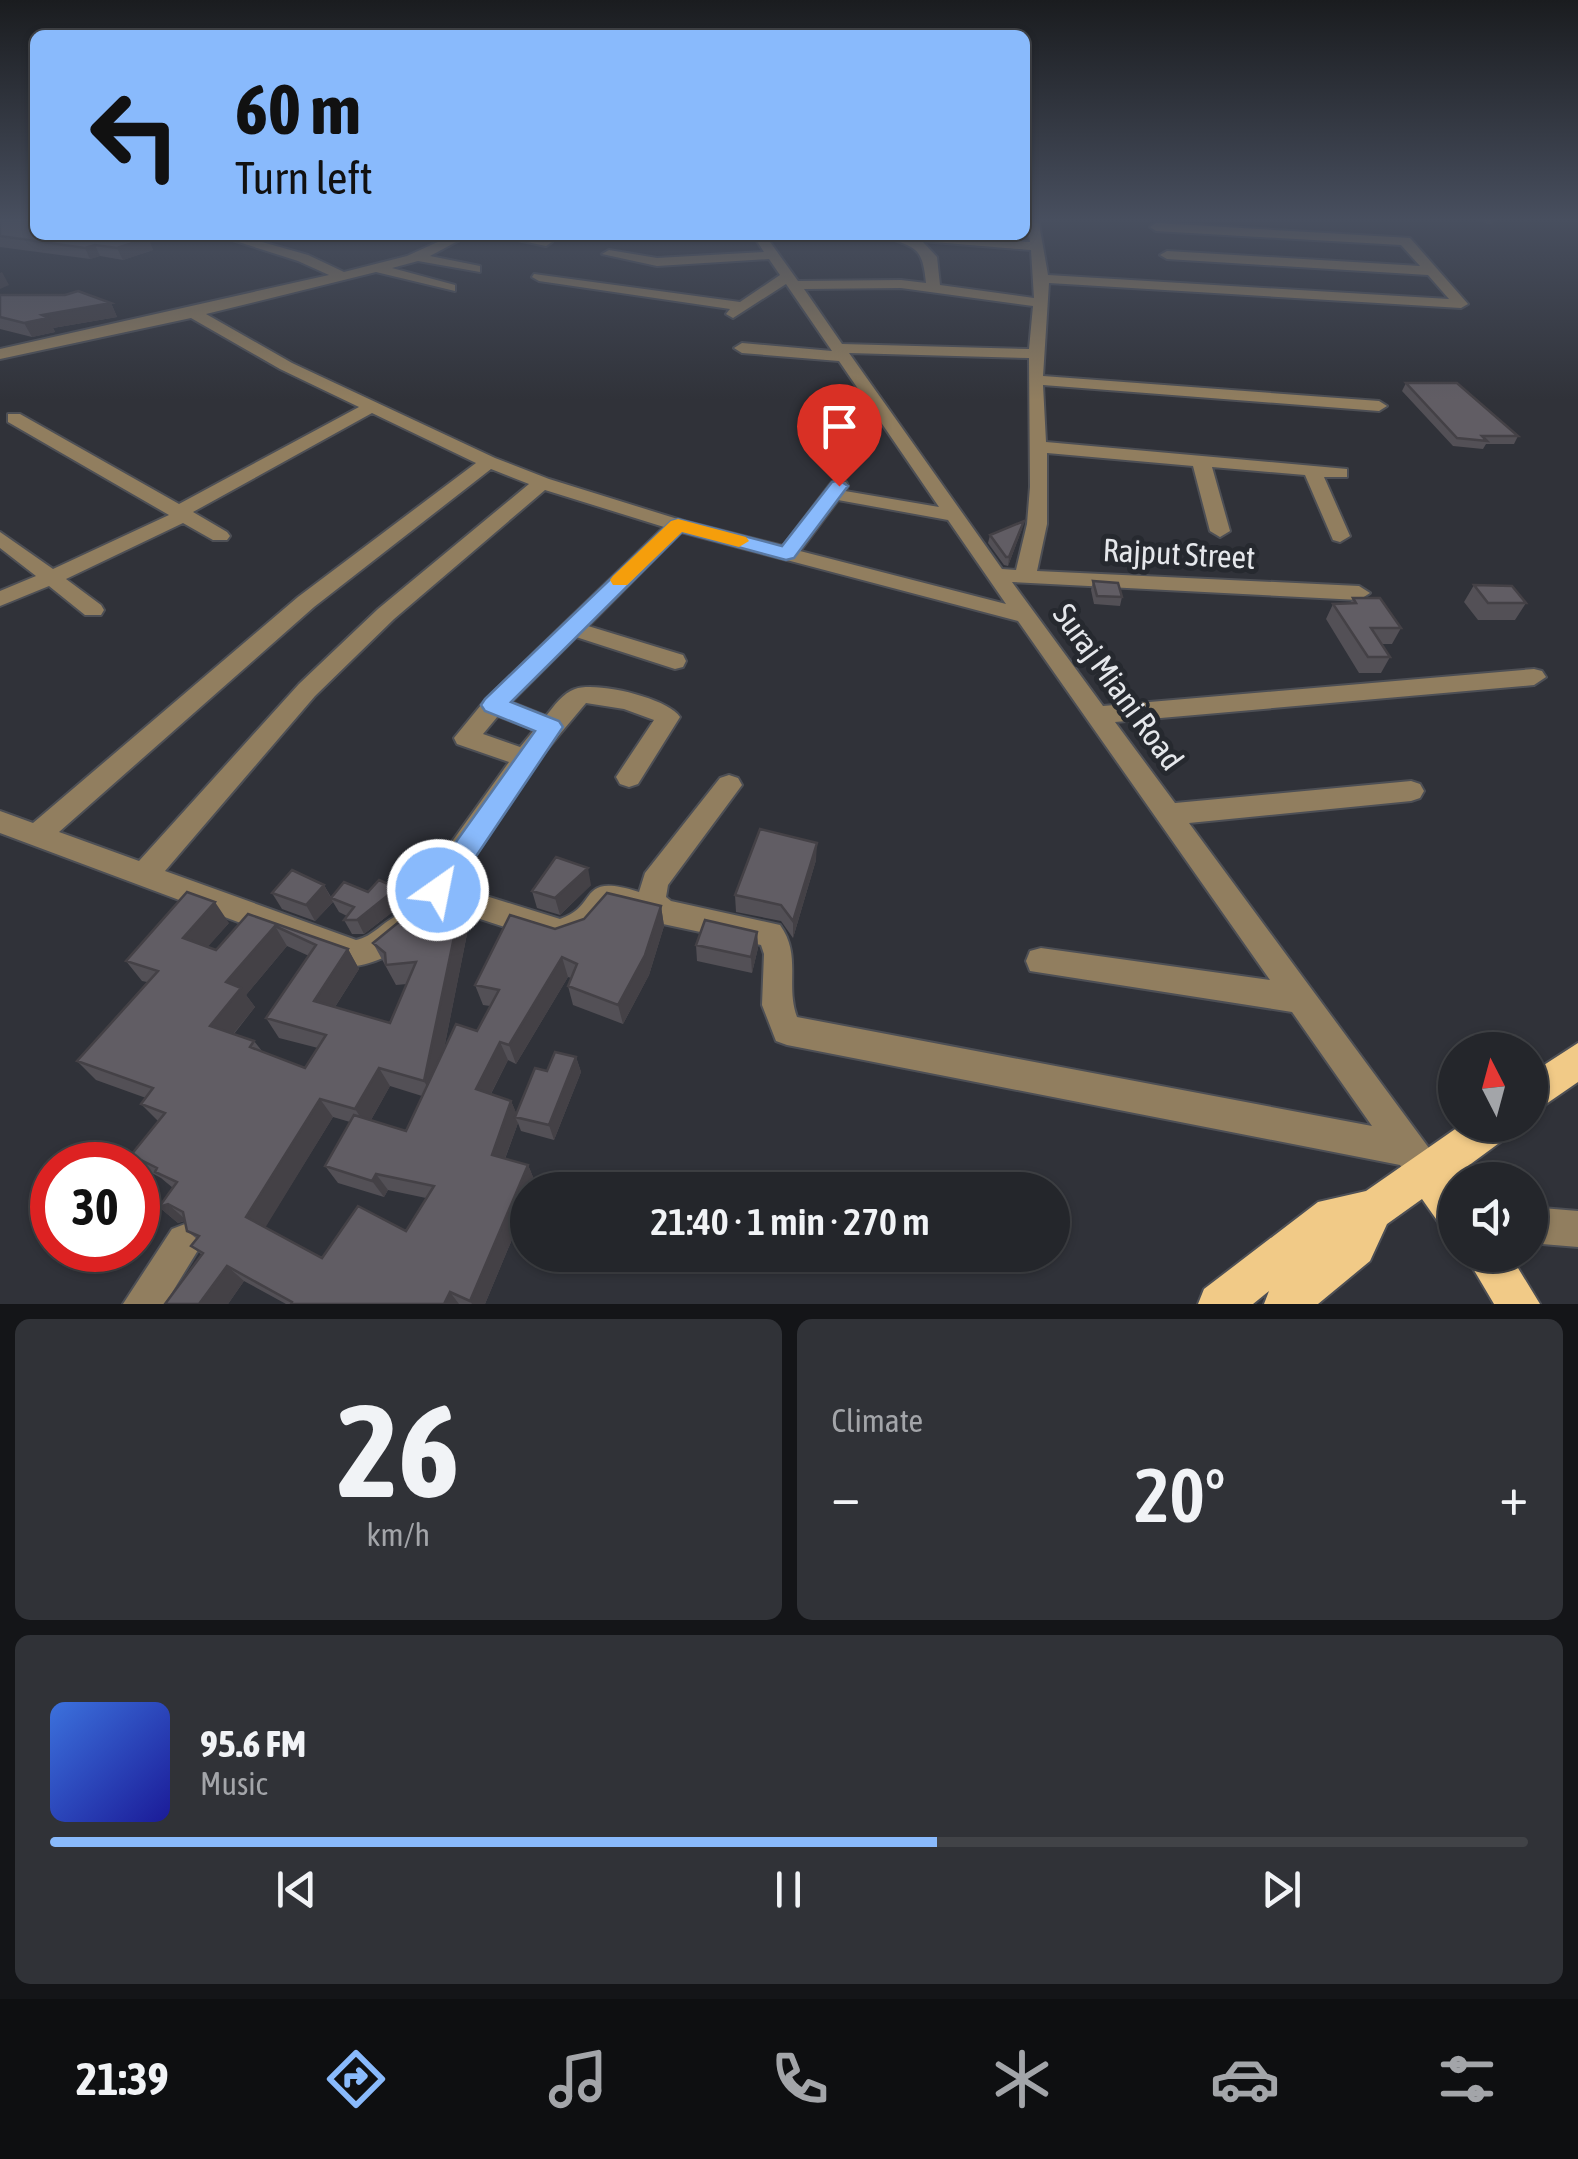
<!DOCTYPE html>
<html lang="en">
<head>
<meta charset="utf-8">
<style>
  :root { --surface:#24262b; --page:#303237; --text:#f1f3f6; --muted:#a3a5a9; --line:#414347; --accent:#89bafc }
  body { margin:0; font-family:"Asap Condensed",sans-serif; background:var(--page); color:var(--text); height:100vh; display:flex; flex-direction:column; font-size:38px; white-space:nowrap }
  * { box-sizing:border-box; margin:0 }
  p { font-size:32px; color:var(--muted) }
  .icon { flex:none; width:55px; height:55px; fill:none; stroke:currentColor; stroke-width:2; stroke-linecap:round; stroke-linejoin:round }
  .map { position:relative; height:1304px; overflow:hidden }
  .details { display:flex; flex-direction:column; gap:15px; padding:15px; background:#141518; flex:1 }
  .details>* { flex:none }
  .guide { position:absolute; left:30px; top:30px; width:1000px; height:210px; border-radius:15px; box-shadow:0 2px 8px #0004,0 0 0 2px var(--line); background:#89bafc; color:#111; overflow:hidden }
  .needle { width:65px; rotate:354deg }
  .controls { position:absolute; left:1438px; top:1032px; display:grid; gap:20px }
  .controls a { display:grid; place-items:center; width:110px; height:110px; border-radius:50%; background:var(--surface); box-shadow:0 2px 8px #0004,0 0 0 2px var(--line); font-size:50px }
  .speed { position:absolute; left:30px; top:1142px; display:flex; gap:20px; font-size:50px; font-weight:700; text-align:center }
  .speed>* { display:grid; place-content:center; width:130px; height:130px; border-radius:50%; background:var(--surface); box-shadow:0 2px 8px #0004,0 0 0 2px var(--line); line-height:1 }
  .speed .limit { border:15px solid #d22; background:#fff; color:#111 }
  .pin { position:absolute; display:grid; place-items:center; width:85px; height:85px; color:#fff; margin:-102px -42px; border-radius:50% 50% 50% 0; rotate:-45deg; box-shadow:0 0 10px #0007 }
  .pin .icon { rotate:45deg }
  .me { position:absolute; width:110px; margin:-55px; rotate:33deg; stroke-linejoin:round; filter:drop-shadow(0 0 8px #0008) }
  .turn { display:flex; align-items:center; gap:35px; height:210px; padding:0 40px; font-size:45px }
  .turn .icon { width:130px; height:130px; stroke-width:2.5 }
  .turn b { display:block; font-size:70px; line-height:85px }
  .big { font-size:75px; font-weight:600; line-height:1.1 }
  .details .card { flex:1; display:flex; flex-direction:column; justify-content:center; gap:15px; min-width:0; padding:0 35px; border-radius:15px; background:var(--page) }
  .details .dial { align-items:center; gap:0 }
  .dial b { font-size:130px; line-height:1 }
  .song { display:flex; align-items:center; gap:30px }
  .cover { width:120px; height:120px; border-radius:15px; background:linear-gradient(135deg,hsl(220 70% 55%),hsl(240 70% 35%)) }
  .played { height:10px; border-radius:5px; background:linear-gradient(90deg,var(--accent) 60%,var(--line) 60%) }
  .keys { display:flex; justify-content:space-around; direction:ltr }
  .heat { display:flex; justify-content:space-between; align-items:center; font-size:55px; direction:ltr }
  .details .tiles { flex:1; display:grid; gap:15px; grid-template-columns:1fr 1fr }
  .card:last-child { grid-column:span 2 }
  .trip { position:absolute; left:510px; top:1172px; width:560px; height:100px; border-radius:50px; background:var(--surface); box-shadow:0 2px 8px #0004,0 0 0 2px var(--line); font-weight:600; line-height:100px; text-align:center }
  .dock { display:flex; height:160px; justify-content:space-around; align-items:center; background:#0e0f11; color:var(--muted) }
  .dock .icon { width:70px; height:70px }
  .dock .on { color:var(--accent) }
  .dock b { font-size:45px; color:var(--text) }
  .map>svg:first-child { display:block }
</style>
</head>
<body>
<div class="map">
<svg width="1578" height="1304" viewBox="0 0 1578 1304">
  <rect width="100%" height="100%" fill="#303239"/>
  <g fill="none" stroke-linecap="round" stroke-linejoin="round">
    <!-- minor casing -->
    <g stroke="#4d4f55" stroke-width="4">
      <path id="minor" d="M1026,218h12l10,57 401,24 -21,-24 -261,-16 -7,-4 7,-4 253,15 -19,-21 -245,-14 -6,-4 6,-4 254,15 58,66 -7,4 -412,-25 -6,93 336,25 8,5 -8,5 -336,-26 3,57 301,27v8h-23l26,59 -10,6 -7,-2 -28,-65 -93,-8 18,64 -10,6 -10,-6 -17,-65 -146,-13v71l-10,47 322,15 11,7 -11,7 -347,-18 91,124 431,-37 8,2 4,6 -12,8 -419,37 60,81 236,-22 9,3 4,7 -4,7 -9,3 -222,22 251,340 5,12 -5,12 -12,5 -12,-5 -16,-22 -613,-120 -11,-4 -14,-36 2,-51 -3,-9 -98,-21 -21,-13 -9,3 -23,-5 -24,28 -26,8 -129,-42 -7,-13 27,-47 58,-81 -52,-18 -3,-6 32,-39 178,-172 -119,-37 -151,129 -79,77 -150,175 191,69c17,-3 27,-19 43,-25l10,4 5,9c-11,23 -34,34 -58,38l-356,-133v-22l33,12 265,-226 178,-134 -104,-50 -179,99 34,20 3,4 -3,4h-14l-30,-17 -117,56 35,26 3,5 -3,5h-16l-36,-29 -49,20v-15l36,-15 -36,-28v-16l53,37 116,-54 -161,-93v-8h12l159,90 180,-97 -79,-38 -89,-51 -191,41v-10l329,-74 -31,-14 -81,-26h20l71,20 36,17 63,-16 46,-21h16l-39,21 50,10v6l-62,-11 -26,7 63,17v6l-79,-19 -170,42 86,49 203,95 54,21 135,42 99,25 49,-64h14l2,4 -3,5 94,16 -100,-146 -97,-8 -8,-5 8,-5 90,8 -46,-67 -53,34 -7,-4 4,-5 -191,-28 -7,-4 2,-3 206,28 40,-27 -11,-16 -112,7 -55,-12 7,-4 48,8 107,-6 -11,-17h12l33,46 103,-1 25,3c-4,-41 -13,-33 -42,-48l146,7zM922,241l109,9 3,48 -94,-13 -3,-28zM901,288l132,18 -4,43 -187,-5 -38,-55zM849,353l180,5 1,129 -3,37 -11,46 -14,-1zM491,469l38,15 -151,125 -79,75 -160,177 -80,-29 255,-225zM838,500l110,20 58,84 -206,-53zM681,532l337,89 252,359 -229,-32 -11,3 -4,10 4,10 262,41 80,114 -575,-109c-12,-32 5,-62 -17,-92l-109,-24 -5,-4 2,-12 74,-100 -4,-7 -9,-3 -9,3 -75,95 -6,19c-63,-20 -39,14 -79,27l-106,-33 79,-120 53,-63 38,6 30,11 -38,57 4,7 9,3 9,-3 42,-67c-12,-19 -84,-36 -105,-28 -12,4 -21,17 -29,27l-35,-14 65,-65 99,32 8,-2 3,-6 -3,-6 -95,-29zM498,716l36,14 -14,17 -37,-13z
        M1473,218h23l-6,4z
        M494,235h31l27,7 -6,4z
        M1530,1207l48,4v36l-48,-4z
        M185,1224l13,5 5,13 -38,62h-42l49,-75z"/>
    </g>
    <!-- major casing -->
    <g stroke="#4d4f55" stroke-width="4">
      <path id="major" d="M1578,1043v39l-48,33v-41z
        M1461,1125h51l-6,13 -53,39 2,55 -14,-6 -19,-27 -35,25 -17,37 -52,43h-54l5,-13 -16,13h-55l6,-15 114,-87 48,-11z
        M1465,1255h45l30,49h-46z"/>
    </g>
    <!-- minor -->
    <use href="#minor" fill="#917e5f" fill-rule="evenodd"/>
    <!-- major -->
    <use href="#major" fill="#f1ca87" fill-rule="evenodd"/>
  </g>
  <!-- wall -->
  <path fill="#535056" fill-rule="evenodd" d="M0,218l150,25 3,7 -30,10 -23,-4 -10,3 -90,-12z
    M0,295l111,8 6,14 -64,11 2,4 -23,5 -32,-8z
    M1406,383l112,53 -4,8h-28l-3,5 -30,-3 -51,-55z
    M1022,529l-14,37 -4,-1 -16,-22 2,-8z
    M1093,581l29,16 -2,9 -26,-2 -3,-14z
    M1474,585l52,18 -11,17h-37l-14,-18z
    M1353,598l48,30 -9,16h-11l9,13 -9,16h-22l-33,-54 7,-15 17,-1z
    M816,860l-23,78 -12,-17 -45,-9 -1,-17z
    M324,885l7,12 37,-5 36,11 -40,31h-12l-8,-14 3,-4 -8,-4 -6,-10 -18,19 -33,-12 -10,-16z
    M591,885l-31,30 -23,-7 -5,-17z
    M462,899l8,20 -26,130 33,-18 13,-25 -7,-1 -8,-20 80,-56 106,-23 3,20 -15,49 -26,49 -50,-19 -5,-19 3,-8 -3,-1 -52,87 -8,-4 -17,34 20,7 5,12 31,-42 29,-14 5,15 -27,68 -33,-9 -3,-8 -13,36 23,6 7,17 -3,8h-4v11l-43,103h-199l-42,-23 -16,23h-63l37,-49 -11,-9 6,-7 -10,-8 -2,-10 -7,2 -19,-16 14,-19 -12,-10 -11,-6 -19,-17 27,-34 -17,-17 5,-6 -50,-18 -19,-19 70,-79 -5,-1 -16,-20 103,-38 -22,24 9,3 32,-36 100,35 11,20 -24,38 55,16 17,-39 -11,1 -23,-42zM287,946l22,10 -43,62 13,20 39,10 -13,20 -43,-17 -8,-10 -20,-7 21,-27 -9,-12zM390,1086l32,10 -16,35 -35,-11zM333,1117l17,5 -25,44 13,17 46,14 4,-7 38,8 -20,33 -84,27 -57,-31z
    M757,932l1,16 -6,25 -55,-12 -1,-16z"/>
  <!-- shaded-wall -->
  <path fill="#444146" d="M134,235h36l-20,8 3,7 -30,10 -6,-12z
    M95,245l5,11 -10,3 -5,-11z
    M2,272l7,13 -9,4v-16z
    M111,303l6,14 -64,11 2,4 -23,5 -8,-14 18,-8z
    M1024,521l-2,8 -14,37 1,-9z
    M817,843l-1,17 -23,78v-17z
    M588,868l3,17 -31,30 -5,-17z
    M324,885l9,17 -18,19 -9,-16z
    M397,888l7,15 -40,31 -7,-14z
    M462,899l8,20 -36,180 -10,-18z
    M215,902l14,21 -31,35 -15,-20z
    M661,906l3,20 -15,49 -26,49 -5,-19z
    M275,926l12,20 -41,49 9,12 -30,37 -15,-18 16,-44z
    M757,932l1,16 -6,25 -1,-16z
    M348,949l11,20 -33,52 -12,-20z
    M562,957l6,20 -52,87 -7,-19z
    M500,1042l8,18 -24,47 -8,-18z
    M576,1057l5,15 -27,68 -5,-15z
    M379,1068l11,18 -23,41 -12,-18z
    M320,1099l13,18 -71,116 -16,-16z
    M511,1101l7,16h-3l3,6 -18,49 -8,-17z
    M528,1165l7,17 -3,8h-4v11l-43,103h-13l-2,-3z
    M376,1174l12,16 -4,7 -12,-16z
    M168,1204l18,16 -8,3 -19,-16z
    M227,1266l17,15 -16,23h-29z
    M450,1292l9,12h-15z"/>
  <!-- building -->
  <path fill="#615d64" stroke="#444146" stroke-width="2.5" fill-rule="evenodd" d="M0,218h35v17h100l13,3 -31,10 -22,-3 -10,3 -85,-12z
    M78,291l33,12 -69,12 6,3 -24,5 -24,-6v-22h65z
    M1406,383h51l61,53h-36l5,5 -30,-3z
    M1024,521l-15,36h-3l-16,-22z
    M1093,581l25,2 4,14 -25,-1z
    M1474,585l38,1 14,17h-38z
    M1353,598h27l21,30h-30l19,29h-22l-35,-53 23,-1z
    M760,829l57,14 -24,78 -12,-16 -46,-10z
    M556,857l32,11 -33,30 -23,-7z
    M292,870l32,15 -18,20 -34,-12z
    M379,880l18,8 -40,32h-13l10,-13 -23,-9 13,-16 24,10z
    M437,891l25,8 -38,182 -45,-13 -24,41 -35,-10 -74,118 76,41 36,-52 48,25 28,-45 -58,-12 -4,7 -47,-15 29,-51 52,16 50,-107 21,7 22,-41 -24,-5 35,-70 45,14 29,-10 23,-26 54,13 -16,49 -27,50 -50,-19 9,-22 -15,-7 -53,88 -9,-3 -24,47 35,12 -19,54 36,10 -58,136 -20,-9 -6,12h-153l1,-2 -65,-36 -28,38h-34l38,-51 -12,-7 8,-10 -12,-5 -4,-19 -15,-8 -9,3 18,-25 -22,-10 2,-4 -26,-13 34,-42 -24,-9 12,-16 -76,-27 81,-90 -32,-10 61,-69 28,10 -32,36 33,12 32,-36 100,35 -34,52 76,22 26,-61 -30,3 -1,-12 -12,-10zM275,926l41,19 -50,73 60,17 -21,33 -55,-21 4,-6 -44,-15 31,-38 -15,-6z
    M705,920l52,12 -6,25 -55,-12z
    M555,1052l21,5 -27,68 -34,-8 20,-49 12,3z"/>
  <!-- sky -->
  <linearGradient id="sky" x2="0" y2="1"><stop stop-color="#1a1c1f"/><stop offset="0.55" stop-color="#484f5f"/><stop offset="1" stop-color="#484f5f" stop-opacity="0"/></linearGradient>
  <rect width="1578" height="400" fill="url(#sky)"/>
  <!-- route -->
  <path fill="#89bafc" stroke="#5979a4" stroke-width="2.5" d="M839,480l9,6 -54,72 -8,2 -104,-28 -171,170 48,19 4,6 -115,171 -10,4 -10,-4 -4,-8 4,-9 107,-150 -50,-20 -4,-6 4,-6 186,-178 7,-2 104,27 50,-64z"/>
  <!-- slow -->
  <path fill="#f59e0b" d="M678,519l68,18 3,4 -10,6 -57,-15 -55,53h-14l-3,-5 3,-4 58,-55z"/>
  <g text-anchor="middle" stroke-width="10" stroke-linejoin="round" paint-order="stroke">
    <!-- street labels -->
    <g font-size="32" fill="#e5e7eb" stroke="#26292f">
      <text transform="translate(1179 554) rotate(3)" y="11">Rajput Street</text>
      <text transform="translate(1118 687) rotate(54)" y="11">Suraj Miani Road</text>
    </g>
  </g>
</svg>
<div class="controls">
<a><svg class="needle" viewBox="-14 -14 28 28"><path d="M0-13l5 13h-10z" fill="#e53935"/><path d="M0 13l5-13h-10z" fill="#a3a5a9"/></svg></a>
<a><svg class="icon" aria-label="sound" viewBox="0 0 24 24"><path d="M4 9h4l5-4v14l-5-4H4zM17 9q2 3 0 6"/></svg></a>
</div>
<div class="speed"><div class="limit">30</div></div>
<div class="pin" style="left:839px;top:486px;background:#d93025"><svg class="icon" aria-label="arrive" viewBox="0 0 24 24"><path d="M6 21V4h12l-3 4 3 4H6"/></svg></div>
<svg class="me" style="left:438px;top:890px" viewBox="-20 -20 40 40"><circle r="17" fill="#89bafc" stroke="#fff" stroke-width="3"/><path d="M0-11L8 9 0 5-8 9z" fill="#fff"/></svg>
<div class="trip">21:40 · 1 min · 270 m</div>
<div class="guide">
<div class="turn"><svg class="icon" aria-label="left" viewBox="0 0 24 24"><path d="M17 20v-9H6M10 6l-5 5 5 5"/></svg><div><b>60 m</b>Turn left</div></div>
</div>
</div>
<section class="details">
<div class="tiles">
<div class="card dial"><b>26</b><p>km/h</p></div>
<div class="card"><p>Climate</p>
<div class="heat"><a>−</a><b class="big">20°</b><a>+</a></div>
</div>
<div class="card">
<div class="song"><i class="cover"></i><div><b>95.6 FM</b><p>Music</p></div></div>
<div class="played"></div>
<div class="keys"><svg class="icon" aria-label="previous" viewBox="0 0 24 24"><path d="M18 5L8 12l10 7zM5 5v14"/></svg><svg class="icon" aria-label="pause" viewBox="0 0 24 24"><path d="M8 5v14M16 5v14"/></svg><svg class="icon" aria-label="next" viewBox="0 0 24 24"><path d="M6 5l10 7-10 7zM19 5v14"/></svg></div>
</div>
</div>
</section>
<nav class="dock">
<b>21:39</b>
<svg class="icon on" aria-label="directions" viewBox="0 0 24 24"><path d="M12 3l9 9-9 9-9-9zM9 14v-3h6M13 9l2 2-2 2"/></svg>
<svg class="icon" aria-label="music" viewBox="0 0 24 24"><path d="M9 18V5l10-2v13"/><circle cx="6" cy="18" r="3"/><circle cx="16" cy="16" r="3"/></svg>
<svg class="icon" aria-label="phone" viewBox="0 0 24 24"><path d="M5 4h4l2 5-3 2q2 4 5 5l2-3 5 2v4C11 20 4 13 5 4z"/></svg>
<svg class="icon" aria-label="climate" viewBox="0 0 24 24"><path d="M12 3v18M4 7l16 10M4 17L20 7"/></svg>
<svg class="icon" aria-label="car" viewBox="0 0 24 24"><path d="M5 17H2v-5l4-1 3-4h7l3 4 3 1v5h-3M9 17h6M6 11h13"/><circle cx="7" cy="17" r="2"/><circle cx="17" cy="17" r="2"/></svg>
<svg class="icon" aria-label="filters" viewBox="0 0 24 24"><path d="M4 7h16M4 17h16"/><circle cx="9" cy="7" r="2"/><circle cx="15" cy="17" r="2"/></svg>
</nav>
</body>
</html>
